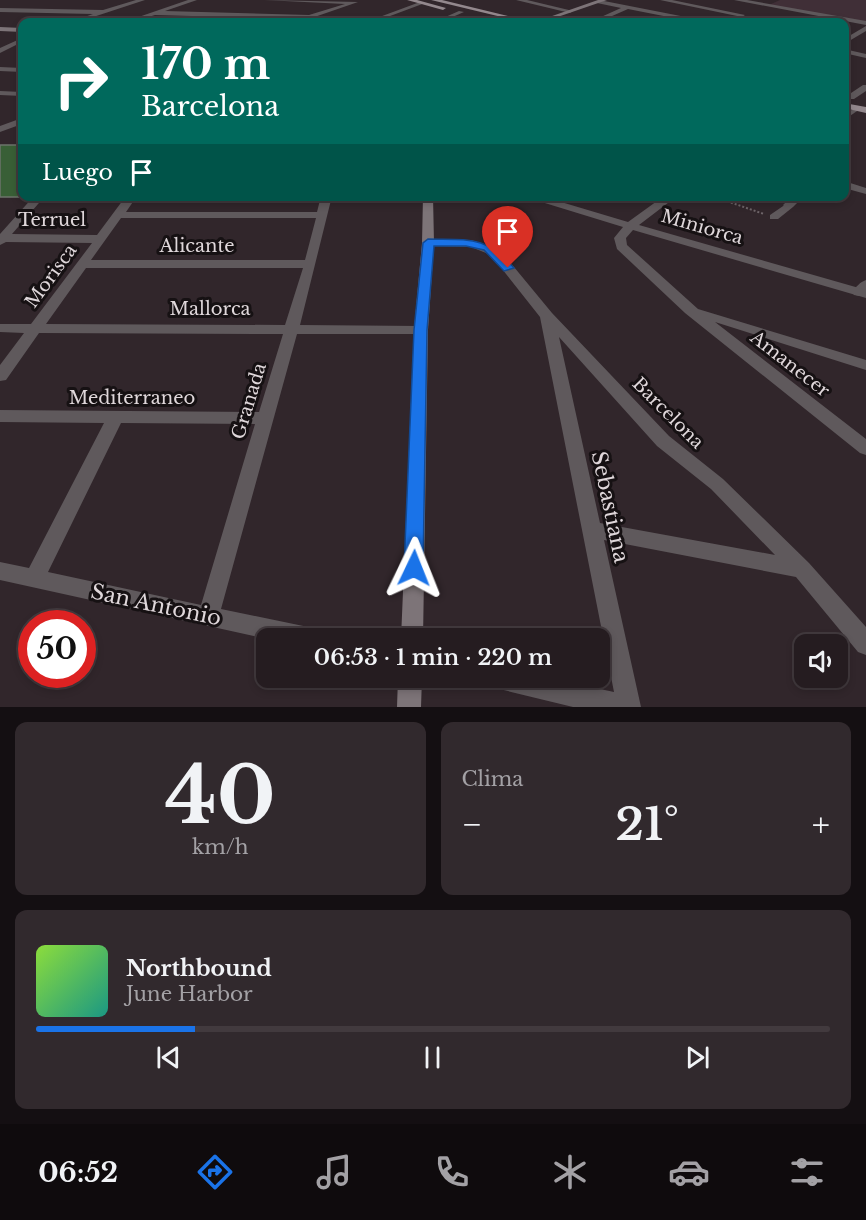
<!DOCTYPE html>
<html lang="es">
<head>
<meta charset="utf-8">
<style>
  :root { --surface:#251c20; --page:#31292d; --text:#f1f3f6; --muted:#a3a1a5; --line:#423a3e; --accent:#1a73e8 }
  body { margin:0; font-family:"Libre Baskerville",serif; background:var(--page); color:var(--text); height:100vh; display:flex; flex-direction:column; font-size:22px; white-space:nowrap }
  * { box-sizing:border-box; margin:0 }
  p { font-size:20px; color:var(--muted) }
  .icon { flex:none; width:33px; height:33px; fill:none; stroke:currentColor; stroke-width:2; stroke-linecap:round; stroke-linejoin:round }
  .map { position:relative; height:707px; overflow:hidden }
  .details { display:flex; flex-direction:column; gap:15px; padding:15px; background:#140f12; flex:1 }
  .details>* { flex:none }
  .banner { position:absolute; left:18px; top:18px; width:831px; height:183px; border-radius:12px; box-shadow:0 3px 9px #0003,0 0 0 2px var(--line); background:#00695c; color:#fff; overflow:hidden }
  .controls { position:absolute; left:794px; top:634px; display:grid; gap:12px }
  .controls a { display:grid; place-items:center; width:54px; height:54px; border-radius:12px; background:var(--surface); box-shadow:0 3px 9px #0003,0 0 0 2px var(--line); font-size:30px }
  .speed { position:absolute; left:18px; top:610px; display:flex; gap:12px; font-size:30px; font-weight:700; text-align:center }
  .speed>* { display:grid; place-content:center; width:78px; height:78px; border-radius:50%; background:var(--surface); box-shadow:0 3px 9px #0003,0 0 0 2px var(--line); line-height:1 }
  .speed .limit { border:9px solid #d22; background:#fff; color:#111 }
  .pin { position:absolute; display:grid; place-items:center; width:51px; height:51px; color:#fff; margin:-62px -26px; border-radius:50% 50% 50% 0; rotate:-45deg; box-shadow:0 0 6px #0007 }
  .pin .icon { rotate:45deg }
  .me { position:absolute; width:66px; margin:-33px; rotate:2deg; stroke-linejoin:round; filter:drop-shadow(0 0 4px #0008) }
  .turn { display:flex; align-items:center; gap:21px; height:126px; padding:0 24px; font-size:27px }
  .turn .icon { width:78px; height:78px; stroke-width:2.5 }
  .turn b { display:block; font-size:42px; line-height:51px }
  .then { display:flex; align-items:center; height:57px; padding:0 24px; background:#0003; gap:12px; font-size:22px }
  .big { font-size:45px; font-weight:600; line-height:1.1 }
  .details .widget { flex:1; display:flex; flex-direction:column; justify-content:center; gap:9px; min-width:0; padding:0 21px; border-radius:12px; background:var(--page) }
  .details .dial { align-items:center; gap:0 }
  .dial b { font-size:78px; line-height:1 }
  .song { display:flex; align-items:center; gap:18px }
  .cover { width:72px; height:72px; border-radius:9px; background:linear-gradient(135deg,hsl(90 70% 55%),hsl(170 70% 35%)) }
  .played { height:6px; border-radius:3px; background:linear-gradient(90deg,var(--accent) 20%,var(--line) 20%) }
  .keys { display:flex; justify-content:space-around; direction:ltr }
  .heat { display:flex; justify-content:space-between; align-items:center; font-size:33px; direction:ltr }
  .details .tiles { flex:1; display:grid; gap:15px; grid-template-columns:1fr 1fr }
  .widget:last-child { grid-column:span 2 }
  .trip { position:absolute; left:256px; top:628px; width:354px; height:60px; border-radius:12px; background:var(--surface); box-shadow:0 3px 9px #0003,0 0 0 2px var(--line); font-weight:600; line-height:60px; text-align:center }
  .tabs { display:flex; height:96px; justify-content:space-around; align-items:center; background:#0f0b0d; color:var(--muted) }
  .tabs .icon { width:42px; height:42px }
  .tabs .active { color:var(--accent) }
  .tabs b { font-size:27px; color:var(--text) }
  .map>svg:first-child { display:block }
</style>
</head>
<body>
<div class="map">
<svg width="866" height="707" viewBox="0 0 866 707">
  <rect width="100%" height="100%" fill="#31262b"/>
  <!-- built -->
  <path fill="#402f37" d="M780,0h86v22l-97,-17z"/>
  <!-- building -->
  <path fill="#395f36" stroke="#6c746b" stroke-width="1.5" d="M0,145h22v52h-22z"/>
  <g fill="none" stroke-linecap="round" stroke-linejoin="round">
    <!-- path -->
    <path stroke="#6e6569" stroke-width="2" stroke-dasharray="2 2" stroke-linecap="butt" d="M712,196l52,18"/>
    <!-- service -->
    <path fill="#5f595c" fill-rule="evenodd" d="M858,106l3,2 -1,1 -16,11v-5z"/>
    <!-- pedestrian -->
    <path fill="#5f595c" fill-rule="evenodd" d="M789,202l4,1v4l-15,12h-8v-4z
      M866,280v12l-7,4 -5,-1 -2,-3c4,-5 8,-10 14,-12z"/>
    <!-- minor -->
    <path fill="#5f595c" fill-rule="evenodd" d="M136,0h9l-67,22h-8l23,-8 -93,-2v-4l103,2z
      M188,0h9l-32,11 144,4 36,-11 -81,-4 94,2 -58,20 -2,-3 -143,-4 -23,7h-8z
      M516,0h11l46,11 -3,2z
      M599,0l102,20 3,2h-10l-66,-13 -25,11 -2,-3 20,-9 -24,-5z
      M660,0h12l73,15 -3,2z
      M734,0h13l119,21v4z
      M420,2l5,1 -51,19h-8z
      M459,11l5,1 -23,10h-7z
      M866,26v5l-22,13v-5z
      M22,38v4l-22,11v-5z
      M844,49l22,5v4l-22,-5z
      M0,67l22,1v4l-22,-1z
      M863,85h3v6l-12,8h-6v-4z
      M0,91l22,1v4l-22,-1z
      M22,118v6l-22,8v-6z
      M844,181l22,7v6l-22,-6z
      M34,196h11l-33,38 85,1 29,-39h11l-11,16h191l4,-16h11l-32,129 121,1 7,4 -7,4h-124l-76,275 92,19 8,3 3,8h-57l-267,-59v-18l29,6 75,-145 -104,-1v-12l259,2 24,-78 -244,-1 -33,47 -6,1v-16l24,-32 -24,-1v-8h31l61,-81 -86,-1 -6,3v-11zM121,218h195l-11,42h-214zM86,268h217l-18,57 -239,-1zM121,423l134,1 -54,181 -153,-33z
      M522,196h19l87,26 36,-26h13l-38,29 227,65v8l-233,-68 -7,8 1,7 71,64 168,51v10l-151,-48 151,117v16l-6,-2 -175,-140 -68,-64 -3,-11 9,-11z
      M792,196h12l-11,11h-8l-2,-2z
      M428,239l43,1 28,9 53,64 117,123 54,43 86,84 57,64v28l-8,-3 -62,-75 -192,-37 37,167h-68l-86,-21 -4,-8h66l65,14 -74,-375 -49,-62 -20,-8 -47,-1v-6zM559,337l98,109 54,43 64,66 -175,-32z"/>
    <!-- secondary -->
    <path fill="#7d7478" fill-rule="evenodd" d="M598,0h9l-64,22h-8z
      M0,27l22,1v4l-22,-1z
      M423,196h10l1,47 -6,87 -5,309h-22l13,-309 8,-87z
      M398,678h24l-1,29h-24z"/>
    <!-- primary -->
    <path fill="#93888d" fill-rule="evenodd" d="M407,0h10l29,8 -3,2z
      M431,0h11l90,22h-9z
      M844,103l22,4v6l-22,-5z"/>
  </g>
  <!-- route -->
  <path fill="#1a73e8" stroke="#114b97" stroke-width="1.5" d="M428,239c39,1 59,-4 86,29l-10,3 -20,-21 -18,-4h-32l-7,84 -4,238 -3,5 -6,3 -7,-3 -3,-5 10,-238 9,-87z"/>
  <g text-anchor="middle" stroke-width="6" stroke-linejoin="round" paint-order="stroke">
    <!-- street labels -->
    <g font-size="18" fill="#dfd7da" stroke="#161113">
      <text x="52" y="226">Terruel</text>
      <text transform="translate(702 227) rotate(16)" y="6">Miniorca</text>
      <text x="197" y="252">Alicante</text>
      <text transform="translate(51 276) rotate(-54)" y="6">Morisca</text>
      <text x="210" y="315">Mallorca</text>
      <text transform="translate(790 364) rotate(38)" y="6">Amanecer</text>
      <text x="132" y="404">Mediterraneo</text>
      <text transform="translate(249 401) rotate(-73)" y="6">Granada</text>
      <text transform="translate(668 413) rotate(45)" y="6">Barcelona</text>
    </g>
    <!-- near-street labels -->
    <g font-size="21" fill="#dfd7da" stroke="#161113">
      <text transform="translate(610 507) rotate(78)" y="7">Sebastiana</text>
      <text transform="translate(156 605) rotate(12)" y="7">San Antonio</text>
    </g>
  </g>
</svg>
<div class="controls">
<a><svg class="icon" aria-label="sound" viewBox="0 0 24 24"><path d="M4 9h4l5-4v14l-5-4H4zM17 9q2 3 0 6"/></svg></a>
</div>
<div class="speed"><div class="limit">50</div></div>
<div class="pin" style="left:508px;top:268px;background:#d93025"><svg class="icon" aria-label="arrive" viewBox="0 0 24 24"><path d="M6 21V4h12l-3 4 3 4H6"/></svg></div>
<svg class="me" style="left:414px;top:568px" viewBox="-20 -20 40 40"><path d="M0-17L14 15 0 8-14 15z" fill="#1a73e8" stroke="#fff" stroke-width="4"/></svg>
<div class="trip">06:53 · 1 min · 220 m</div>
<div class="banner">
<div class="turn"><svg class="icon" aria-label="right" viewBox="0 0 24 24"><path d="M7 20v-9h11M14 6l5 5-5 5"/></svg><div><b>170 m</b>Barcelona</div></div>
<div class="then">Luego<svg class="icon" aria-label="arrive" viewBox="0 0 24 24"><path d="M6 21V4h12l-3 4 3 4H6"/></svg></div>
</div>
</div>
<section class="details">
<div class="tiles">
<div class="widget dial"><b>40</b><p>km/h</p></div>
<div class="widget"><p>Clima</p>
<div class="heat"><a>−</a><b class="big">21°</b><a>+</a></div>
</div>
<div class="widget">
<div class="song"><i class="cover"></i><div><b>Northbound</b><p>June Harbor</p></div></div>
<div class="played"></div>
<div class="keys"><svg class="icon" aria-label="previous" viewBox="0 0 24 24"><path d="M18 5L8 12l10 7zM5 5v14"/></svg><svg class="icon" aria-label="pause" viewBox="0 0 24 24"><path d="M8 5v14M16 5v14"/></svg><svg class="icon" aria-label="next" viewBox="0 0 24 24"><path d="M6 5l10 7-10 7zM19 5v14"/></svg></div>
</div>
</div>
</section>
<nav class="tabs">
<b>06:52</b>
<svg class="icon active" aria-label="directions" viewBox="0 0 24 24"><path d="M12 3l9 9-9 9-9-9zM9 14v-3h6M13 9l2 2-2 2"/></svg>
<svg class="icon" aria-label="music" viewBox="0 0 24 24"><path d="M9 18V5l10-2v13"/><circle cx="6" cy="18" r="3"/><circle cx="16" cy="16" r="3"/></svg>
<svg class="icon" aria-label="phone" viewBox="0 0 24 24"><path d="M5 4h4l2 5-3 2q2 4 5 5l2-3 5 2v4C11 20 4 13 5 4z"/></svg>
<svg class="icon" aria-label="climate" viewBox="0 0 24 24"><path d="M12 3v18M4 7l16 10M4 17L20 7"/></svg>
<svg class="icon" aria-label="car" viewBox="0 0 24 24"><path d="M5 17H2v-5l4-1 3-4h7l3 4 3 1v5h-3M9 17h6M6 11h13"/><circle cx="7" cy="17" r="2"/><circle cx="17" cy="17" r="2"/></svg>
<svg class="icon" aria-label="filters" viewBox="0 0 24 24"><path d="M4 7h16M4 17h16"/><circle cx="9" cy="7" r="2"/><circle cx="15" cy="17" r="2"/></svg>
</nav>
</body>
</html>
